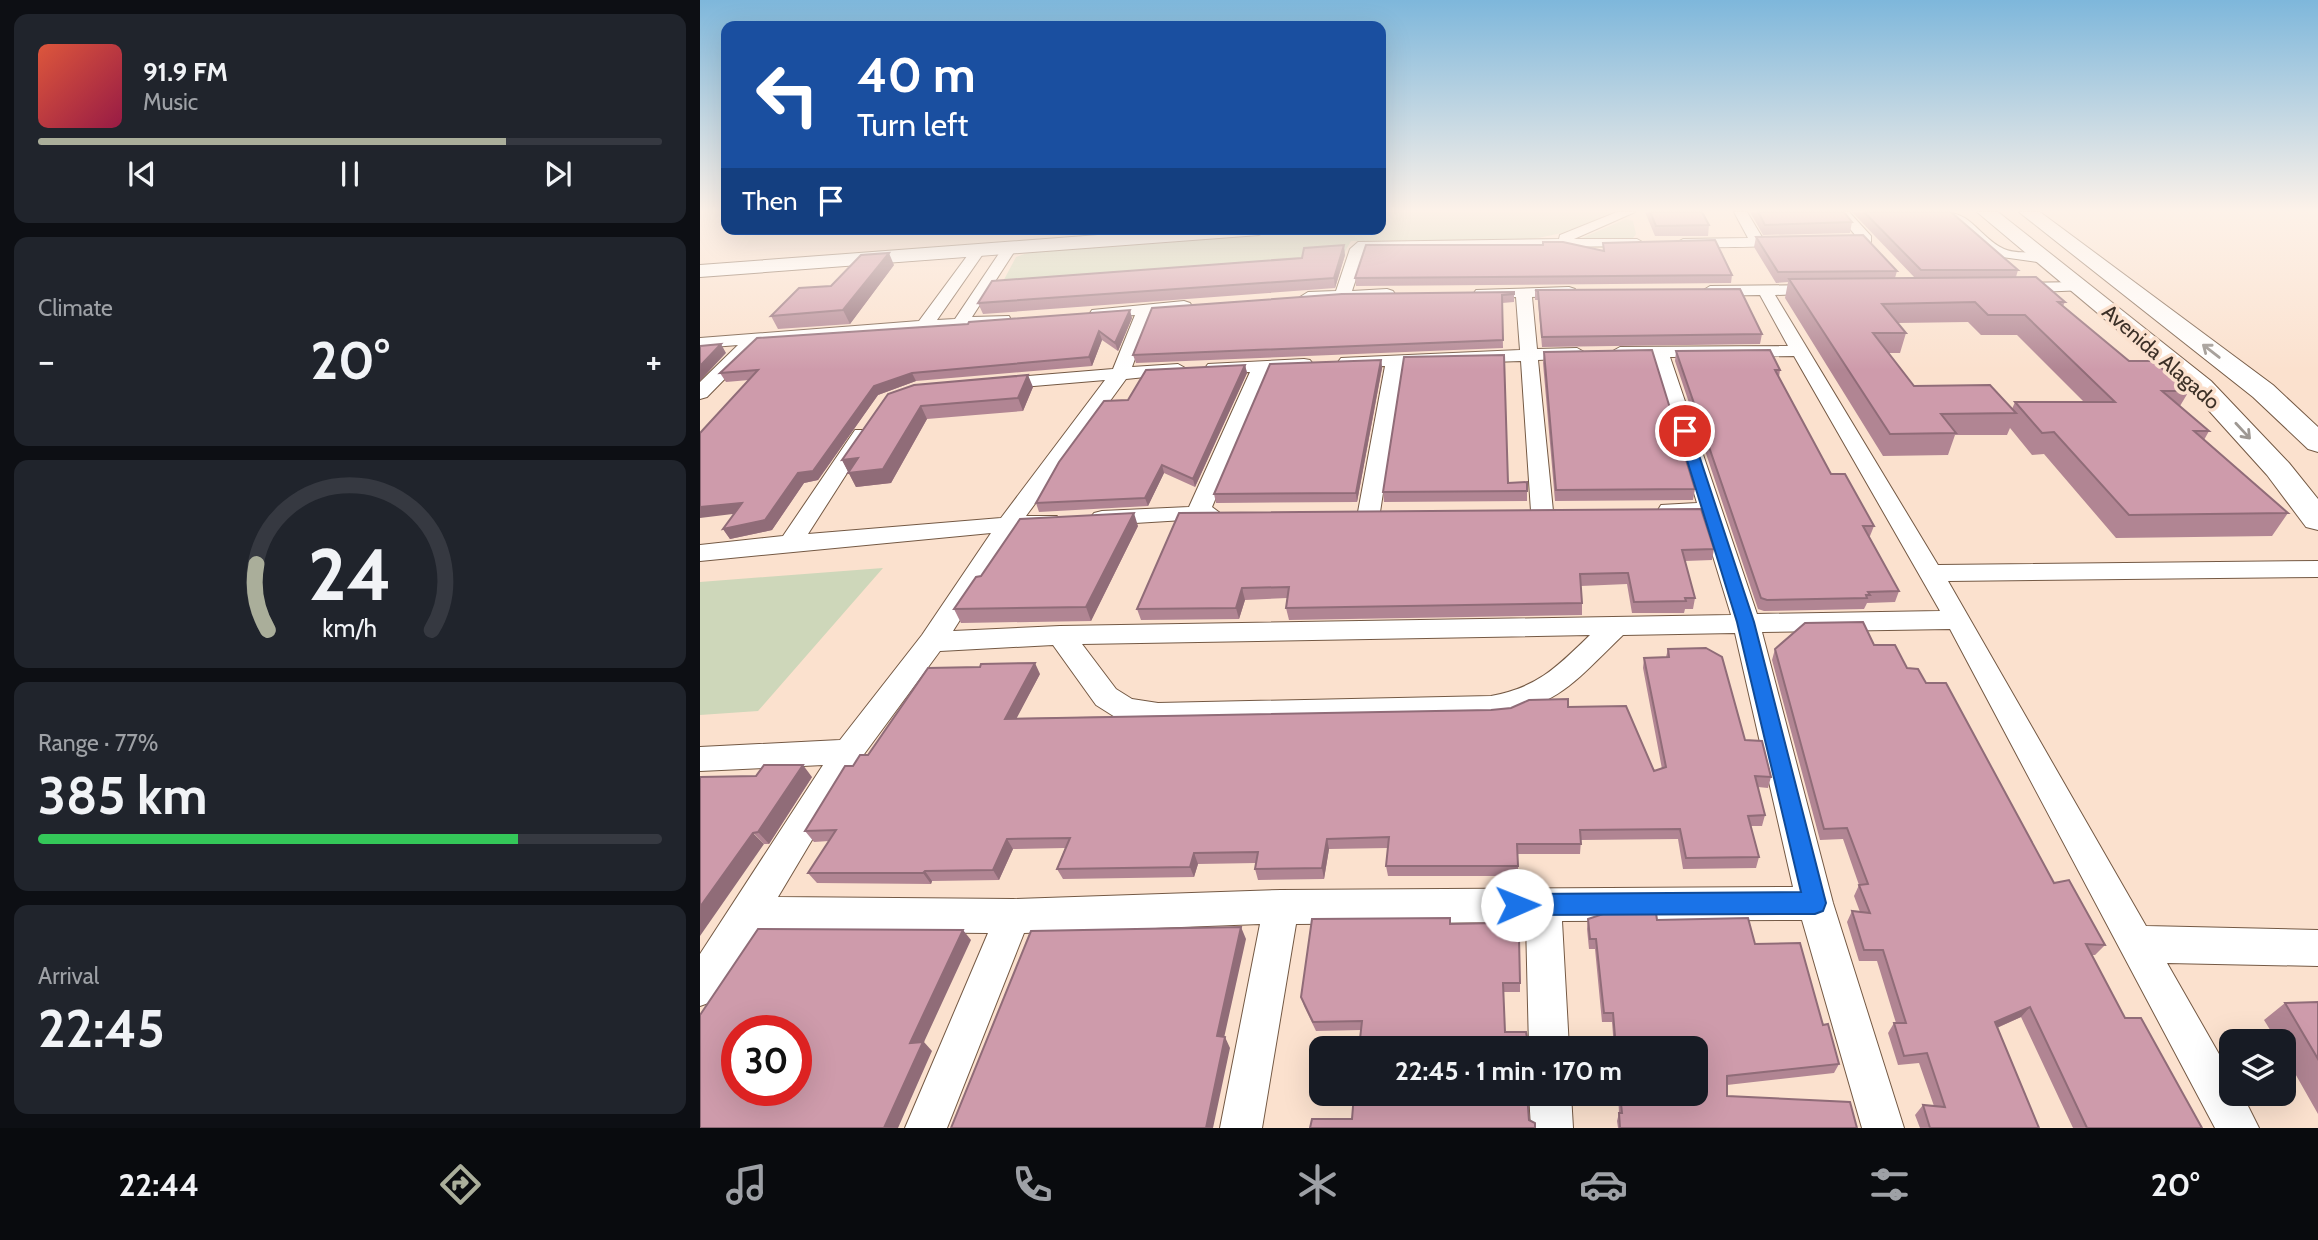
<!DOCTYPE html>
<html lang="en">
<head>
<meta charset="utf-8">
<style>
  :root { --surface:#171b24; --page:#20242c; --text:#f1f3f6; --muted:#9ea1a6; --line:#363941; --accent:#aaae9a }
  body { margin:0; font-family:Cabin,sans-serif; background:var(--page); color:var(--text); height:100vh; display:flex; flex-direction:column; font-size:26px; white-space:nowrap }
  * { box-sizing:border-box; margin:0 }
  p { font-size:23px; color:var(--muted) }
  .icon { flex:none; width:38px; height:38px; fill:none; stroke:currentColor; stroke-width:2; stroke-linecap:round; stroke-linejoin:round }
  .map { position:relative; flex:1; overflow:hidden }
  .side { display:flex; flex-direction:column; gap:14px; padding:14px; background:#0d0f14; width:700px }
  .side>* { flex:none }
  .guide { position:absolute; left:21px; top:21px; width:665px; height:214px; border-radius:14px; box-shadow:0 7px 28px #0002; background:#1a4fa0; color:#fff; overflow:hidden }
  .tools { position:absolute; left:1519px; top:1029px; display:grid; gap:14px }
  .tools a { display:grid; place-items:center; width:77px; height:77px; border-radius:14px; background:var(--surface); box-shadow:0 7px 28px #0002; font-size:35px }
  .speed { position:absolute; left:21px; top:1015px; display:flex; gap:14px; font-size:35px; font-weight:700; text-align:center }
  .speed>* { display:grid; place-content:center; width:91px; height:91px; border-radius:50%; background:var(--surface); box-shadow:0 7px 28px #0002; line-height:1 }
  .speed .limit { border:10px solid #d22; background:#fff; color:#111 }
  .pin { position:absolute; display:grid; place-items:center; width:60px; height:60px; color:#fff; margin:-30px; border:4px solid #fff; border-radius:50%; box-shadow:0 2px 7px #0007 }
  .me { position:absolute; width:77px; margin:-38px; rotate:89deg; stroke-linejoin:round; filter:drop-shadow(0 0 5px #0008) }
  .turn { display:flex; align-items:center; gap:24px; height:147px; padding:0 21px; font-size:32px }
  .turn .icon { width:91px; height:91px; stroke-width:2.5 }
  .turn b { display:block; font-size:49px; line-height:60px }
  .then { display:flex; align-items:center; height:66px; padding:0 21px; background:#0003; gap:14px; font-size:26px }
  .big { font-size:52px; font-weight:800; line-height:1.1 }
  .side .tile { flex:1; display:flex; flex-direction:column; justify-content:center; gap:10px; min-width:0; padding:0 24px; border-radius:14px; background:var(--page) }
  .side .dial { align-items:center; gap:0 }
  .dial svg { height:182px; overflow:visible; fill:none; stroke:var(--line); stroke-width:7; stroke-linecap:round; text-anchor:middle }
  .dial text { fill:var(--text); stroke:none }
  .song { display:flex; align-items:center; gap:21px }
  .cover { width:84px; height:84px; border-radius:10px; background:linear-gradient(135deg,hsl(10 70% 55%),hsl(340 70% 35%)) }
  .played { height:7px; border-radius:4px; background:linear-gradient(90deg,var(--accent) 75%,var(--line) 75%) }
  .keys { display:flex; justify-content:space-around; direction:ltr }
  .heat { display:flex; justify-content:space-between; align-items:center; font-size:38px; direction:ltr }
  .charge { height:10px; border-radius:5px; background:linear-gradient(90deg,#34c759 77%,var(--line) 0) }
  .trip { position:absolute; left:609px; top:1036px; width:399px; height:70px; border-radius:14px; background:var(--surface); box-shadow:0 7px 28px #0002; font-weight:800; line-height:70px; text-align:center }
  .dock { display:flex; height:112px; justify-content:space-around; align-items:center; background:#090b0e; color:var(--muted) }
  .dock .icon { width:49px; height:49px }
  .dock .on { color:var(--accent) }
  .dock b { font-size:32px; color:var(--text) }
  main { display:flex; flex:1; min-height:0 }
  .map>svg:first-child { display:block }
</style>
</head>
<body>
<main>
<section class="side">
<div class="tile">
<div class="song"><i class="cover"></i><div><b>91.9 FM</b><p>Music</p></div></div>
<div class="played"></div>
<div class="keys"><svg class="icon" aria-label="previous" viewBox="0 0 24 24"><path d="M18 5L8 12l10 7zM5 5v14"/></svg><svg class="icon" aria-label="pause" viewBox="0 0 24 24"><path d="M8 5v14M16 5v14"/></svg><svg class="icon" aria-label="next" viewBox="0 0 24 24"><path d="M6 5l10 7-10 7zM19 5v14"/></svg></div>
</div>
<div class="tile"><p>Climate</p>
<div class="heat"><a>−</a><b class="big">20°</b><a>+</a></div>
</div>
<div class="tile dial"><svg viewBox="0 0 100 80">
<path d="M14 69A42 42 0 1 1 86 69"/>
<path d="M14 69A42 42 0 0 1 9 40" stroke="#aaae9a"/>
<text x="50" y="56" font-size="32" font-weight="700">24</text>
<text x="50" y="72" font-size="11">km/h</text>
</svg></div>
<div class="tile"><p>Range · 77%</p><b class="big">385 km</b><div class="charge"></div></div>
<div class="tile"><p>Arrival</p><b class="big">22:45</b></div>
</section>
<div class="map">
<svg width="1618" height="1128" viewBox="0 0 1618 1128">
  <rect width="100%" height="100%" fill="#fbe1ce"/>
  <!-- green -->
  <path fill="#ced7ba" d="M681,212h233l-52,21 -29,6 -182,2 -12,21 -340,27 17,-32 14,-5 135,-9 119,-14h97z
    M926,219l7,2 3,13 -3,4h-51z
    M183,568l-125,143 -58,4v-133z"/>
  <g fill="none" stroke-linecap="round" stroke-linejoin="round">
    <!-- minor casing -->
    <g stroke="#745944" stroke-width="2">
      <path id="minor" d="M917,212h18l-61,27h63l7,4 -2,3 -276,3 -14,42 35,-2 6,2 2,3 -2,3 -85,5 -8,-5 8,-5 28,-1 14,-42 8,-7 201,-3 1,-4z
        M1034,212h13l15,25h25l7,4c-10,8 -92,6 -111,6l-7,-4 7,-4 65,-1z
        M1136,212h13l22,24v6h-10z
        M1243,212c29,0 37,26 61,37 14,7 36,-1 48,10l-7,4 -50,-7z
        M309,245l7,4 -44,68 37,-1 2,4 -2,4 -250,20 -52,53 -7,2v-17l38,-37 -38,3v-10l219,-17 54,-73h10l2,3 -48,69 18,-1 49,-73z
        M1380,282l8,5 -3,3 -67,3 -8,-5 8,-5z
        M1121,285l6,2 2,3 -2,3 -52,2 163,270 380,-4v16l-370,4 198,345 172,4v36l-151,-3 64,112v19h11l17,34h-44l-265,-499 -188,3 71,271 71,225h-42l-60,-208 -240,1 7,127h-40l-3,-126 -230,2 -34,204h-42l40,-204 -236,9 -77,195h-42l83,-195 -230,-2 -44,70 -14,5v-52l123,-189 -123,6v-24l140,-7 82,-105 69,-102 -291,28v-16l83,-9 72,-106h14l3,4 -64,100 193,-16 104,-138 -107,9 -9,-6 2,-4 122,-10 22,-54 -37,3 -8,-5 2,-3 92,-9 6,2 2,3 -2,3 -38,4 -20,54 46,-3 9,5 -3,4 -58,6 -100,137h31l4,5 -4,5 -41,5 -63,100 107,-5 671,-11 -30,-98 -40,-2 -3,-5 3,-5 36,-2 -44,-146h-33l-9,-5 9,-5 168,-1 -28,-51 -50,1 -8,-5 8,-5zM1094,356l146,255 -183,3 -87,-257zM1035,633l58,254 -512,3 -268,9 -235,-2 81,-136 81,-110 113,-6 43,60 19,12 43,8 333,-7c70,-14 83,-36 132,-83zM890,635c-34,33 -52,52 -99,61l-333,7 -26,-4 -16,-10 -34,-45z
        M869,287l6,2 2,3 -2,3 -43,2 5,52 40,-1 9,5 -9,5 -39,2 15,151 -3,5h-16l-3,-5 -10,-150 -118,4 -23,147 -3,5h-16l-3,-5 27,-146 -38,1 -9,-5 3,-4 179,-8 -4,-53 -34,1 -6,-2 -2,-3 2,-3z
        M604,359l6,1 3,4 -3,4 -41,3 -57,136 8,6 -3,5 -115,7 -8,-2 -4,-5 4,-5 8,-2 87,-4 61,-135 -36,1 -9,-5 3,-4z
        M829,1094h42l2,34h-42z"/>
    </g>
    <!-- secondary casing -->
    <g stroke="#745944" stroke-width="2">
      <path id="secondary" d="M1277,212h21l213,169 78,82 29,36v31l-12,-3 -39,-52 -74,-82z
        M1319,212h21l233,173 45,42v25l-10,-3 -55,-52z
        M477,229h92l-10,6 -559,42v-12z"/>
    </g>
    <!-- minor -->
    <use href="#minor" fill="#fff" fill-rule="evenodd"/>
    <!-- secondary -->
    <use href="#secondary" fill="#fff" fill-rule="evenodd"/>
  </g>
  <!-- wall -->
  <path fill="#b18593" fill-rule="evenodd" d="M945,212h57l7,13 -1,11h-53z
    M1050,212h94l8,10 -2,11 -87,2z
    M1152,212h99l67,58 -2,7 49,25 -2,4 66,55 60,30 -9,15 29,25 -5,9 84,73 -16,23 -156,2 -72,-84 -12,1 -22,-27 -3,7h-52l-7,20 -65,1 -98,-158 3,-16 -12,1 -22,-36 2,-10 141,34 -2,7h20zM1268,322l13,13h36l67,67h-69l-3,7 -98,-23 -25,-33h11l6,-20 -9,-10z
    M903,243l129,32 -1,8 -375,3 -1,-8 248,-27z
    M645,255l-10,33 -352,26 -5,-11z
    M194,265l-44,59 -72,5 -7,-13 60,-30z
    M835,290l227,44 -2,10 -218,3 -4,-47h-3z
    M814,292v10l-12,1 1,45 -367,15 -3,-8z
    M432,318l-14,33 -16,-11 -10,26 -176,15 -38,14 -60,85 -14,3 -32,47 -42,9 -7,-10 11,-15 15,-134 -23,2 -6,-9z
    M976,351l104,19 -1,7 52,97 43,52 -4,10h-1l30,55 -4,11 -28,1 -3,6 -100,2 -6,-2 -83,-248z
    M844,352l151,137 -2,11 -138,1 -12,-138z
    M681,360l1,8 -25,134 -141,1 -2,-9z
    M545,365l2,8 -52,114 -31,-14 -16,33 -109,6 -3,-9 92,-103z
    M214,385l119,2 -10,24 -96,8 -36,64 -35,4 -14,-27z
    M808,483l19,8v10l-143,1 -1,-10z
    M479,513l535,36 -2,11 -27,1 10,37 -2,11h-8l-1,4h-52l-5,-29 -46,2 1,17v12l-293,5 -3,-12 1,-10 -42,2 -6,19 -98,1 -4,-11z
    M438,526l-47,95 -130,2 -7,-14 27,-33z
    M1174,645l33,23 19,15 128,200 51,62 -10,10h-4l34,63 77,110h-129l-52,-111 -24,11 42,100h-119l-5,-13 8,-10 11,1 -15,-43 -21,2 -10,-32 6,-10h2l-19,-62h-18l-12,-39 5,-11 8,1 -6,-16 5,-11 -16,-46 -23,1 -48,-180 3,-11z
    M968,649l77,91 26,37 -3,11 -10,-1 7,28 -3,11h-11l8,31 -3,11 -73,1 -5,-30 -97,1 -1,14h-62v22h-130l-2,-10 2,-18 -59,1 -5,30 -66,1 -3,-11 1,-6 -58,1 -4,13 -131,2 -6,-10 8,-21 -52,1 -14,31 -67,1 -1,3 -114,-1 -9,-10 21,-32 -15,1 -9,-11 48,-65 15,-11 172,-81 -24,44 475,-8 77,-3 86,64 8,-2 -19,-101 1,-10 22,-1z
    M0,777h112l-43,67h-5z
    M888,919l69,1 98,24 68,81 16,39 -5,9 -107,12v11l130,32h-239l-1,-7 2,-8 -1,-19h78v-46h-82l-2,-26h-10l-7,-73h-6l-2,-20z
    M751,924l69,59v9h-16l-143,38 -45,1 -12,-25 -3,-9z
    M1618,1002v112l-34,-60v-13h-7l-13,-21 21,-17z"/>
  <!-- shaded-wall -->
  <path fill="#906c78" d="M644,245l1,10 -10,33 -1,-10z
    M189,253l5,12 -44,59 -7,-14z
    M430,310l2,8 -14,33 -3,-8z
    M399,331l3,9 -10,26 -3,-9z
    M21,344l5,9 -26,28v-15z
    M681,360l1,8 -25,134 -1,-9z
    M545,365l2,8 -52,114 -2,-8z
    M212,373l4,8 -38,14 -60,85 -14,3 -32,47 -42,9 -7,-10 75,-56 76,-87z
    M328,375l5,12 -10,24 -5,-13z
    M221,406l6,13 -36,64 -35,4 -14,-27z
    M462,465l2,8 -16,33 -3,-8z
    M42,503l7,9 -49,6v-11z
    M434,513l4,13 -47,95 -5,-14z
    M542,588l3,12 -6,19 -3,-11z
    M335,663l5,11 -29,55 -6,-10z
    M103,765l9,12 -43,67 -11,-12z
    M53,833l11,11 -64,92v-29z
    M307,839l6,10 -14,31 -6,-10z
    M627,839l2,10 -5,30 -2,-11z
    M494,853l4,11 -4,13 -4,-10z
    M225,871l7,10 -1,3 -8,-11z
    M541,927l5,12 -24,108 -5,-11z
    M263,930l8,10 -47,102 8,9 -34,77h-14l26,-85z
    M1330,1007l-9,10 -34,15 8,-10z
    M525,1037l5,11 -17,80h-7z"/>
  <!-- building -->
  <path fill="#ce9bab" stroke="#906c78" stroke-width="2" fill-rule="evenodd" d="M950,212h52l7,13 -53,1z
    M1058,212h86l8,10 -87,3z
    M1164,212h87l67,58h-97z
    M1163,235l34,36 -119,1 -22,-35z
    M1015,240l17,35 -377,3 11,-33h177v-3h20l41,9 -1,-8z
    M644,245l-10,33 -356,25 14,-22 310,-23 2,-10z
    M189,253l-46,57 -72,6 28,-28 32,-2 30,-31z
    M1336,277l29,25h-7l71,59h24l36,30h-27l47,40h-15l94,82 -159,2 -75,-83 -12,1 -27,-31h100l-90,-87h-37l-13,-13 -93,2 24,29h-33l41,53 76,-1 26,28 -75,1 15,19 -66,1 -101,-155z
    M1040,289l22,45 -220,3 -4,-46 -3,-1z
    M814,292v2l-12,1 1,45 -370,15 19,-47 190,-14z
    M430,310l-15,33 -16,-12 -10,26 -177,16 -38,13 -61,85 -15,2 -33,47 -42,9 19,-26 -42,4v-74l58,-63 -38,3 37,-35 211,-14 1,-2z
    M21,344l-21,22v-20z
    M952,350l43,139 -139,1 -12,-138z
    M1070,350l10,20h-5l56,104h14l29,52h-11l36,65 -31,1 2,3h-4l1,3 -100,2 -6,-2 -85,-247z
    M804,355l4,128 19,-1v9l-144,1 21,-135z
    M681,360l-25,133 -142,1 56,-130z
    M545,365l-52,114 -31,-14 -17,33 -109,5 23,-41 45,-61 24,-1 18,-30z
    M328,375l-10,23 -97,8 -38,63 -35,4 10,-15 -16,2 46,-66 26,-9z
    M1001,509l13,40 -32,1 13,48h-10l1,3 -52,1 -6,-29h-5l-43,1 2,29 -296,5 3,-21 -47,1 -6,20 -99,1 42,-96z
    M434,513l-48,94 -132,2 22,-32 5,-1 39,-57z
    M1163,622l11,23h21l12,23 11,1 8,14h20l108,200 15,-3 36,65 -19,-1 39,74h16l61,110h-115l-57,-121 -35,15 44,106h-109l-7,-23 22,2 -18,-54 -23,3 -10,-33h12l-23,-73h-19l-12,-39 18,2 -11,-28 9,-1 -21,-56 -23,1 -49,-180 30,-26z
    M1006,648l16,9 23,83 17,1 9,36 -16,-1 10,39 -17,1 11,41 -73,1 -6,-29 -100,1 1,14h-64l1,22h-132l3,-29 -62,2 -5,29 -67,1 3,-17 -64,1 -4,14 -133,2 13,-31 -63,1 -14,31 -68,1 -2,2h-115l28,-43 -31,1 40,-65h8l7,-11h8l60,-87 52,-1 1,-3 54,-1 -30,56 486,-9 20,-2 18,-8 39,-1v8l58,-1 28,65 12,-4 -22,-109 25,-1 -1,-8z
    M64,765h39l-45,67 -5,1 -53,74v-130l56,-1z
    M956,913l1,7 91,-2 7,26 45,-1 23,82 5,-1 11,40 -112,12v20l123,6 7,26h-237l-1,-15h3l-2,-19h76v-46h-80l-3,-35h-9l-8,-74h-6l-2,-20 15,-5z
    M750,918v6l49,-1 20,15 1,45h-17l2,49h21l3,16h-170l3,-27 -49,1 -12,-25 11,-78z
    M541,927l-24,109 8,1 -19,91h-255l80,-197z
    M58,929l205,1 -53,113 13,-1 -39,86h-184v-113zM37,1031h59v59h-59z
    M1618,1002v57l-33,-56z
    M654,1094h173l2,26 6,3v5h-225l2,-9h40z"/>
  <!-- one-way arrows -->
  <defs><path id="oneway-shaft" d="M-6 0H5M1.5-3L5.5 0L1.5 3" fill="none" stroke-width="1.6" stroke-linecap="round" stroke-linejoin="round" transform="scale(1.75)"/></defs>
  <g stroke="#9e9893">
    <use href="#oneway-shaft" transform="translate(1511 351) rotate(-142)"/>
    <use href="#oneway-shaft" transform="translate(1543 431) rotate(47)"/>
  </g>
  <!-- sky -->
  <linearGradient id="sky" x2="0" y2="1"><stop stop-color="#7eb7db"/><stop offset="0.57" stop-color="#fdf2e9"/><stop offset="1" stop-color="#fdf2e9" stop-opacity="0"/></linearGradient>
  <rect width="1618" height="370" fill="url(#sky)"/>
  <!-- route -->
  <path fill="#1a73e8" stroke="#114b97" stroke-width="2" d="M985,427l6,4 63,191 72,281 -3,8 -8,3 -298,1 -8,-3 -4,-7 4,-8 8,-3 284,-2 -64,-270 -59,-191z"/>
  <g text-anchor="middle" stroke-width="7" stroke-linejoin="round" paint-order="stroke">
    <!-- far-street labels -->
    <g font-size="21" fill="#3c3027" stroke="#fbe1ce">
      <text transform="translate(1461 357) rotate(41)" y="7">Avenida Alagado</text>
    </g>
  </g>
</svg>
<div class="tools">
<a><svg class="icon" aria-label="layers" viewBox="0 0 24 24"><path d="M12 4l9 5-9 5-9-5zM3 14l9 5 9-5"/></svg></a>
</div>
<div class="speed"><div class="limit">30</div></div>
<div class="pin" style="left:985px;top:431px;background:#d93025"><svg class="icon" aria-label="arrive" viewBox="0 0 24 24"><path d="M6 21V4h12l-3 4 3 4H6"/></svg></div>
<svg class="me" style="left:817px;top:905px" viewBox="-20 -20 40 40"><circle r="19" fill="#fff"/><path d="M0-13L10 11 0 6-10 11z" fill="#1a73e8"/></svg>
<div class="trip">22:45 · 1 min · 170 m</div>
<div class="guide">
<div class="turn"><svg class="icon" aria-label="left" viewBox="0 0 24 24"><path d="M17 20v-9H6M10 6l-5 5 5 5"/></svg><div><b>40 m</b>Turn left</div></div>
<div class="then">Then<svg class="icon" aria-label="arrive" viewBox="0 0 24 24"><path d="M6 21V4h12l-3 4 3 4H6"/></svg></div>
</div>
</div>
</main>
<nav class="dock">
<b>22:44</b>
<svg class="icon on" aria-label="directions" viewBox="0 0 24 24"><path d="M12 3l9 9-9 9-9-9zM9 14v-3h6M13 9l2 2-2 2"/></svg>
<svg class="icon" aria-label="music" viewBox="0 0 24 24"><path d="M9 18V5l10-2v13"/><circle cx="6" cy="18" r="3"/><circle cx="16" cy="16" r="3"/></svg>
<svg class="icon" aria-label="phone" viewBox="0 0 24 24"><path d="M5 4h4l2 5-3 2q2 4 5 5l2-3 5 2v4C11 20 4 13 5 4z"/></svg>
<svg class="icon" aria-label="climate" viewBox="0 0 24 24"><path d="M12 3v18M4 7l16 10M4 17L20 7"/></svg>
<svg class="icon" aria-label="car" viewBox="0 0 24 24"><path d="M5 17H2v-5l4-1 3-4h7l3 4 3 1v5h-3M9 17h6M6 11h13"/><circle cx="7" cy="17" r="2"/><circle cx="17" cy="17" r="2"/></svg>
<svg class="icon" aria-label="filters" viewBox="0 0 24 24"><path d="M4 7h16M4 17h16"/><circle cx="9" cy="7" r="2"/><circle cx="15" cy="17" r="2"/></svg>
<b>20°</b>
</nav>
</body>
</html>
